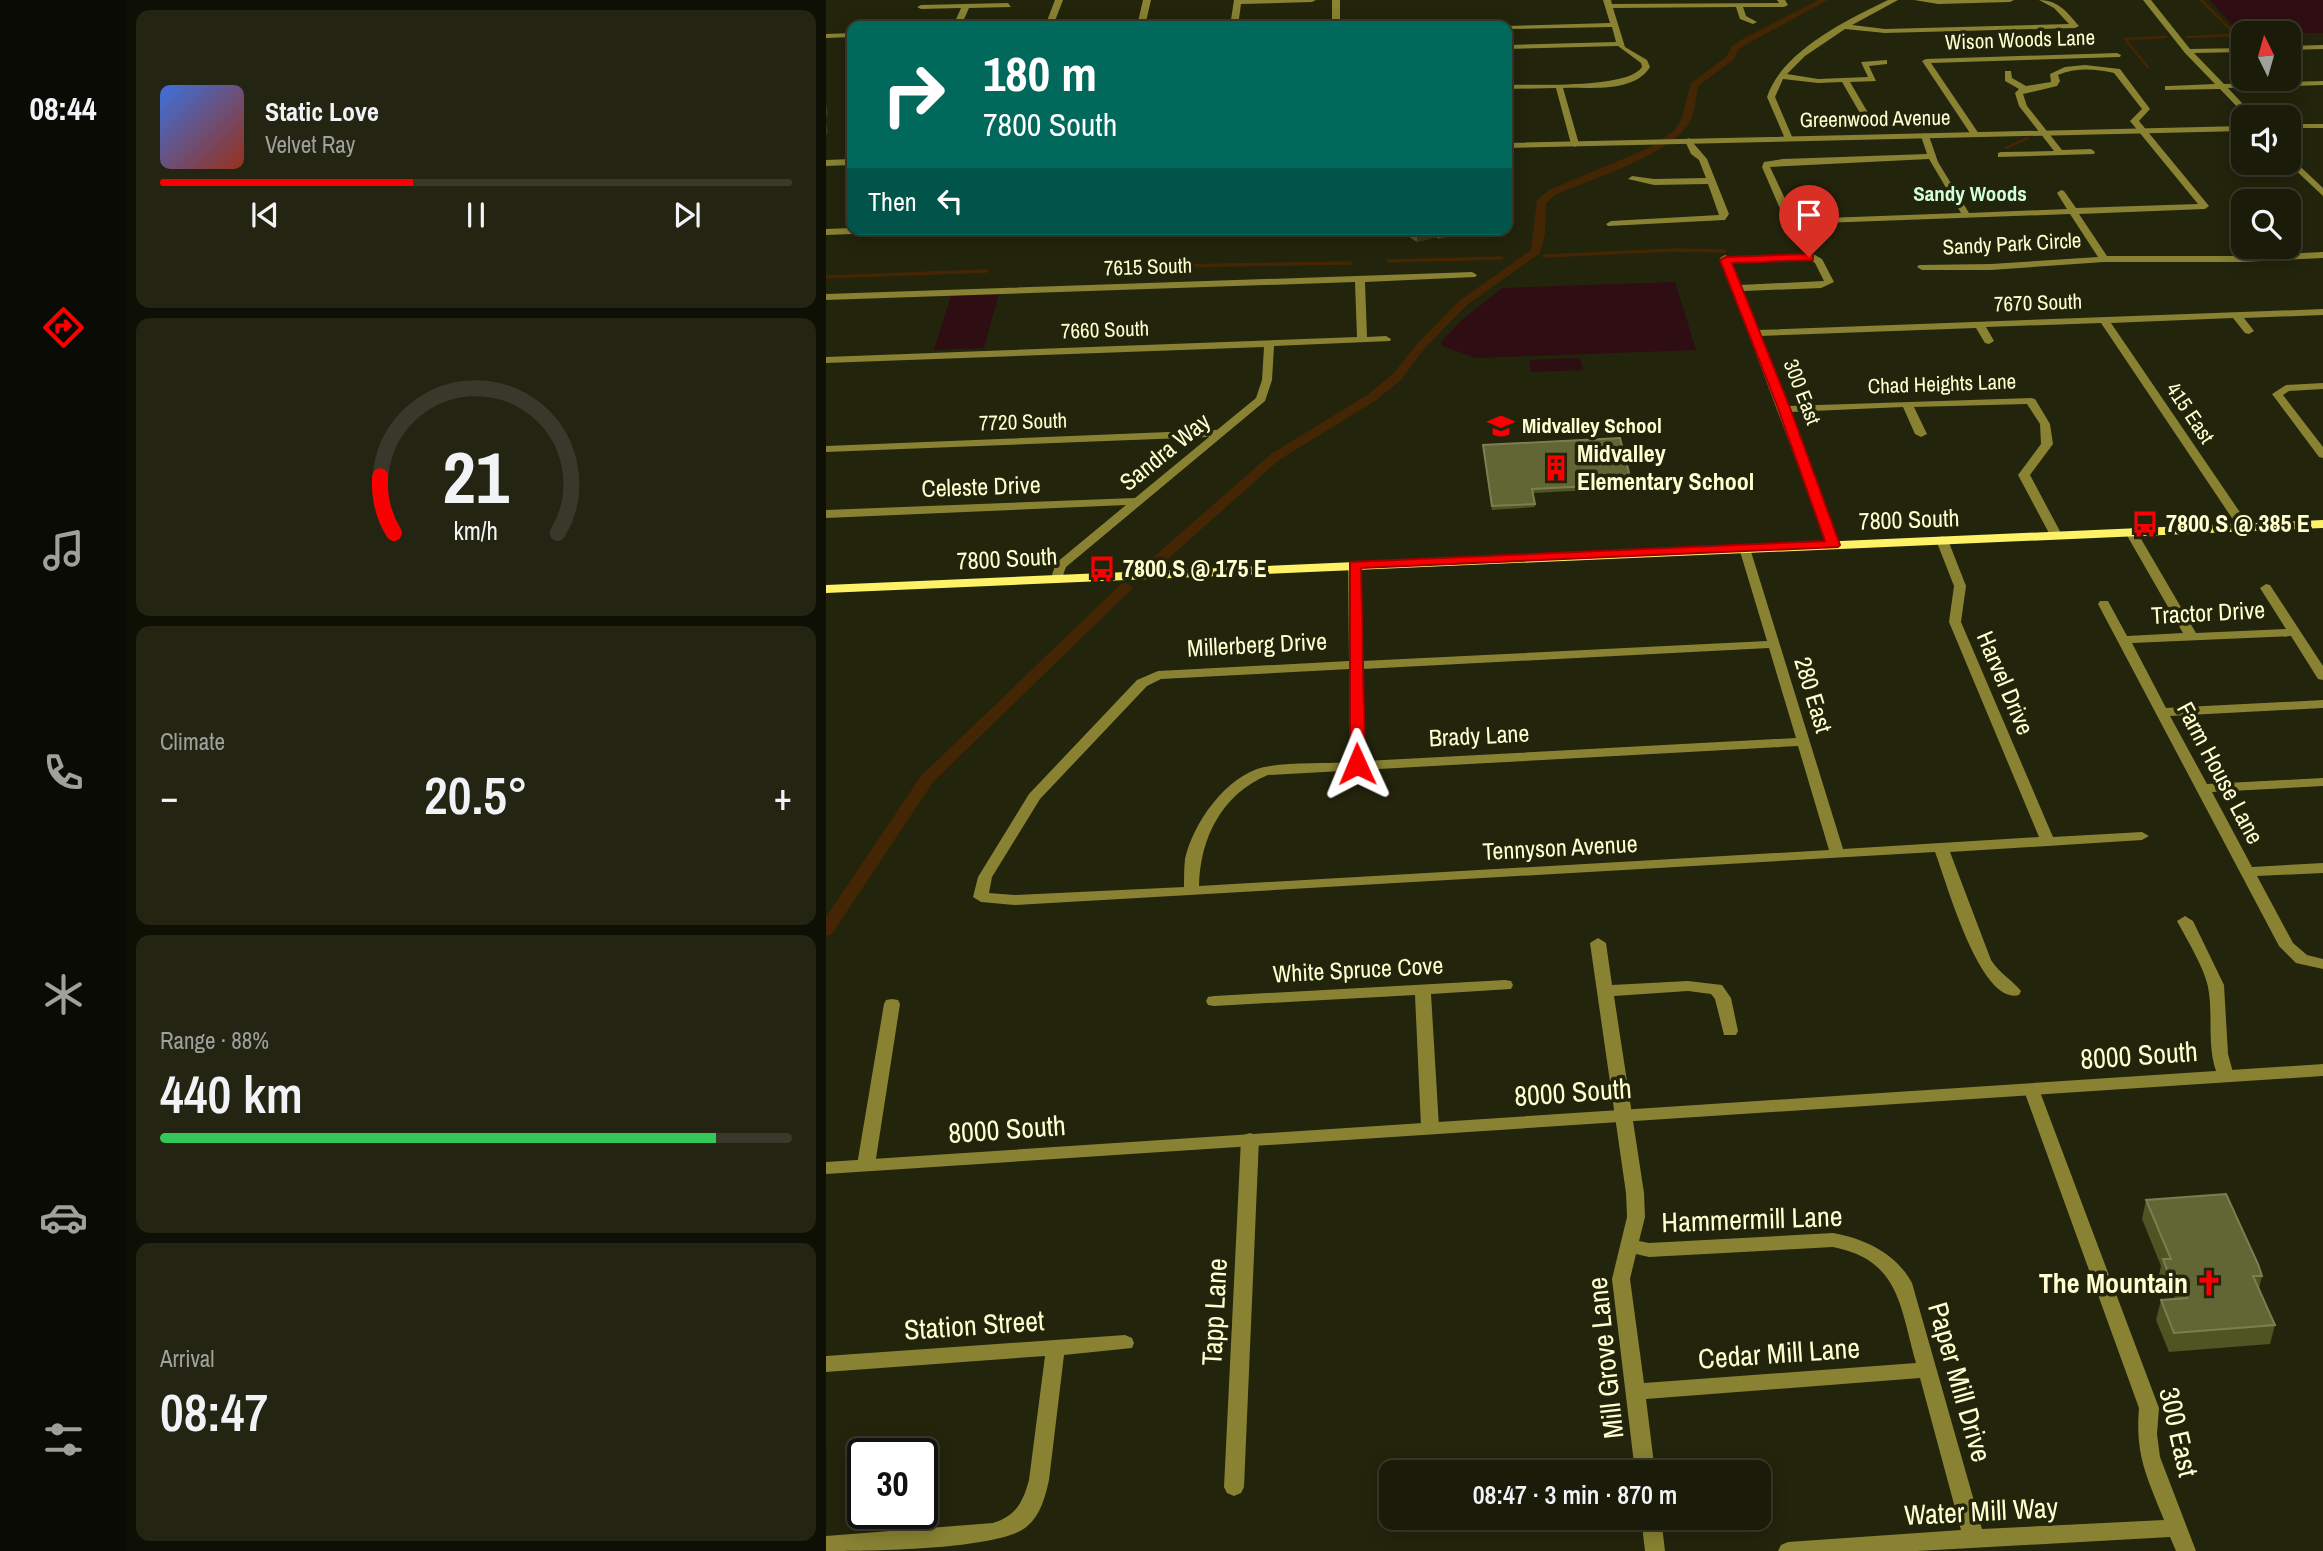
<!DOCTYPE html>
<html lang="en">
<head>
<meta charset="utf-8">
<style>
  :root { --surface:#1a1b09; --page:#232412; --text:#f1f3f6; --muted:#9fa19c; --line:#38392a; --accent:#fa0002 }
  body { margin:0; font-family:"Archivo Narrow",sans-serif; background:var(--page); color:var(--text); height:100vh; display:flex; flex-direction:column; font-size:26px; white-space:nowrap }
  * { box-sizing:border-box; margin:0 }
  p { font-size:23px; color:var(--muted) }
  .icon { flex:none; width:38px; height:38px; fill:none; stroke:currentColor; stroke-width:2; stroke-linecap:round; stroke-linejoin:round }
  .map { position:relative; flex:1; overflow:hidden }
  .sheet { display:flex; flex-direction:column; gap:10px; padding:10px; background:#0e0f05; width:700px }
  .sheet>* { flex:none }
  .banner { position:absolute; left:21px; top:21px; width:665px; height:214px; border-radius:14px; box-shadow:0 4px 18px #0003,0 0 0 2px var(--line); background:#00695c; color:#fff; overflow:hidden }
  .needle { width:46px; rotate:355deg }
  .fabs { position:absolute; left:1405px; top:21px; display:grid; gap:14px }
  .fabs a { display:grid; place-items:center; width:70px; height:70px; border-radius:14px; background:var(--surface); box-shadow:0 4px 18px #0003,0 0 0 2px var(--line); font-size:35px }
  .speed { position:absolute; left:21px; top:1438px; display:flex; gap:14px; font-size:35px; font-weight:700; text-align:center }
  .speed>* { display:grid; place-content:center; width:91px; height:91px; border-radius:50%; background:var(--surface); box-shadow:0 4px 18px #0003,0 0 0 2px var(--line); line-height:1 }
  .speed .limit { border:4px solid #111; border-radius:10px; background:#fff; color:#111 }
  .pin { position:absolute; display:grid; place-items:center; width:60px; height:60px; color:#fff; margin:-72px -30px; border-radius:50% 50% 50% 0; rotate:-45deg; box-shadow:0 0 7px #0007 }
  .pin .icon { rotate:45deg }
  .me { position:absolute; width:77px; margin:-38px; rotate:359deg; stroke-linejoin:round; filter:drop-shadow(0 0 5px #0008) }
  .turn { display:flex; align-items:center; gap:24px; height:147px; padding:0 21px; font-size:32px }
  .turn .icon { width:91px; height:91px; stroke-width:2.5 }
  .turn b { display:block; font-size:49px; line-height:60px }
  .then { display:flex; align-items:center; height:66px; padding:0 21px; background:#0003; gap:14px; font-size:26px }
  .big { font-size:52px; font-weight:600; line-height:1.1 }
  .sheet .widget { flex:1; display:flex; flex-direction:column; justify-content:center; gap:10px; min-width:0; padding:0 24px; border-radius:14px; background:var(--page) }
  .sheet .dial { align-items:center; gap:0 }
  .dial svg { height:182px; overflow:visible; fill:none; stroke:var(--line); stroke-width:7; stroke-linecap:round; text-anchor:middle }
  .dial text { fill:var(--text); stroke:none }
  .song { display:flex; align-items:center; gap:21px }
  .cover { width:84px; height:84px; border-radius:10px; background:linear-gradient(135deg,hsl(220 70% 55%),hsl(10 70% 35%)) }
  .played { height:7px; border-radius:4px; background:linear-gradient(90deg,var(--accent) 40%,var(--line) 40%) }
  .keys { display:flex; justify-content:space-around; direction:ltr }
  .heat { display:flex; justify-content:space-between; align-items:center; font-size:38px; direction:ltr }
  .charge { height:10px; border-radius:5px; background:linear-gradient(90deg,#34c759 88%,var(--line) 0) }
  .trip { position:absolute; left:553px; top:1460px; width:392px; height:70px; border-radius:14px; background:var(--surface); box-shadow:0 4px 18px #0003,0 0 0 2px var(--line); font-weight:600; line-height:70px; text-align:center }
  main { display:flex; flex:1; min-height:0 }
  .dock { display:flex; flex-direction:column; width:126px; justify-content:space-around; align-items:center; background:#0a0b04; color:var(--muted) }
  .dock .icon { width:49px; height:49px }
  .dock .on { color:var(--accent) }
  .dock b { font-size:32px; color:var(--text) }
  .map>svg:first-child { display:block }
</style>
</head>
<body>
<main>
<nav class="dock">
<b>08:44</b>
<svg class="icon on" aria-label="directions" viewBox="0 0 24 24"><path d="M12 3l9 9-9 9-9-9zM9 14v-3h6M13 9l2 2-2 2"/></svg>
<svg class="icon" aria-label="music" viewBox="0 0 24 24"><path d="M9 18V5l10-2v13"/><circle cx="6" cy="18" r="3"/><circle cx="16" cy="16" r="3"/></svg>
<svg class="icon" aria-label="phone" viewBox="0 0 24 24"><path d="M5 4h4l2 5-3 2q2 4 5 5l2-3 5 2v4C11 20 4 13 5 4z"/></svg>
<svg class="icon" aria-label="climate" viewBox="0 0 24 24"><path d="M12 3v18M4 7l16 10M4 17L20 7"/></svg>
<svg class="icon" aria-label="car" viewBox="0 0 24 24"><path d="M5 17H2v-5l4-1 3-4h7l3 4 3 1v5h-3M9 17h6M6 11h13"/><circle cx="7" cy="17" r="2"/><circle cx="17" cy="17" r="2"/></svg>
<svg class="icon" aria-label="filters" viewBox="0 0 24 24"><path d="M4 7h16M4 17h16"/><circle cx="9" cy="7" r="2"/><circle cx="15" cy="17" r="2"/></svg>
</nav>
<section class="sheet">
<div class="widget">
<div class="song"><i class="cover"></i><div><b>Static Love</b><p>Velvet Ray</p></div></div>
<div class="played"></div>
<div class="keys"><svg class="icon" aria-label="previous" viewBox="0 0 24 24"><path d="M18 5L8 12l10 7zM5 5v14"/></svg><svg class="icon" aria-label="pause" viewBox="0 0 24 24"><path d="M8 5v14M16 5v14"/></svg><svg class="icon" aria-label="next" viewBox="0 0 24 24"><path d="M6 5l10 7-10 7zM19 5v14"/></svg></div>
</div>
<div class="widget dial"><svg viewBox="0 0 100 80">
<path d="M14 69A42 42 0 1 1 86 69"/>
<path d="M14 69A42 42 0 0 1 8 44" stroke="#fa0002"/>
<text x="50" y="56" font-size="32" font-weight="700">21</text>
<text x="50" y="72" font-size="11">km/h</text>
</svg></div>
<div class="widget"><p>Climate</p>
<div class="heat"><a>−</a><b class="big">20.5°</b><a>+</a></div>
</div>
<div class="widget"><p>Range · 88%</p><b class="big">440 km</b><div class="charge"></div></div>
<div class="widget"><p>Arrival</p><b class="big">08:47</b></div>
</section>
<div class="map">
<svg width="1497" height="1551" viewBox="0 0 1497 1551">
  <rect width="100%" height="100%" fill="#22240c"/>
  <!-- green -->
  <path fill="#2f0e13" d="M1383,0h114v33h-79l-1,3z
    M849,282l21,68 -220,8 -34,-12 -1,-4 21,-22 40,-32z
    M173,293l-15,55 -50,2 17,-55z
    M754,358l3,12 -52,2 -2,-12z"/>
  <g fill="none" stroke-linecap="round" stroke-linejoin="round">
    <!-- stream-far1 -->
    <path stroke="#442604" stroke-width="2.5" d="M1361,37l49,-2 -35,-35
      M1322,67l-23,-28 41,-2
      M1180,148l22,-10
      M849,250h3"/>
    <!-- stream -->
    <path stroke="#442604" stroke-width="3.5" d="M718,256l131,-6 49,1
      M562,261l114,-3
      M341,266l183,-3
      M0,277l161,-6"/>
    <!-- canal -->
    <path fill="#442604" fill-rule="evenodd" d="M992,0h10l-81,44 -8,5 -6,11 -35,26c-2,12 -3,27 -9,37 -19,32 -97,56 -132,71l-11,9 -1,31 -5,19 -73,52 -43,44 -23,31 -26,21 -96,59 -119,106h-10l-2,-3 2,-3 121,-106 96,-59 26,-21 23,-29 43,-44 72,-51 6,-50 12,-10 100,-42 25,-17 7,-11 10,-37 35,-26 6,-11 9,-6z
      M300,583l7,4 -2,3 -198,192 -101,152 -6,2v-19l95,-141 200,-192z"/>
    <!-- minor -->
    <path fill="#888232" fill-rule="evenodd" d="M229,0h8l-10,26h-8z
      M317,0h8l-6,26h-8z
      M408,0h82l-4,2 -71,2 -3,22h-8z
      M506,0h8v26h-8z
      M777,0h8l1,4 167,-1 -2,-3h8l3,5 -4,2h-41l3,9 11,6 -4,2 -13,-5 -4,-12 -123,1 12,39 22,13 3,7c-16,26 -60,20 -87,21l16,56 -4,3 -4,-3 -15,-56 -49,1v-4c27,-1 121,4 135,-18l-1,-4 -23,-17 -111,3v-4l109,-3 -4,-15 -105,2v-3h-3l106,-3z
      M1062,0h10l-46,25 33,4 184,-5 -15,-16 -15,-8c19,0 28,12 40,26l-4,2 -190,5 -40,-4 -40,27 -18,18 31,5 50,-2 -7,-15 26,-2v4l-18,2 7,15 -26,1 21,36 -7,2 -22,-38 -24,1 -35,-4 -8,18 18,42 -7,2 -19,-44c15,-46 80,-77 121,-97z
      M1088,0h100l-4,2 -72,2z
      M1317,0h8l39,49 54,-1v4l-50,1 30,31 99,-3v4l-95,3 27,29h-8l-27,-28 -55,1v-4h3l47,-2 -30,-31z
      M182,3l3,4 -42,1 -8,18h-8l8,-18 -40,1 -4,-2 4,-2z
      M26,33v4l-26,1v-4z
      M1497,45v4l-34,1v-4z
      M1291,53l4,2 -1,2 -189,6 48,71 -4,3 -3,-1 -50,-75 4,-2z
      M1259,65l35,4 30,40 -11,12 70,85 -4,3 -126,5 28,42h133l83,-4v6l-83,4h-136l-113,8h-69l-5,-3 2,-2 72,-1 107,-7 -28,-43 -275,10 -11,-6 -22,-51 2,-5 19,-3 144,-5 -6,-18 4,-3 4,3 9,26 31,51 98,-4 -10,-16 4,-3 3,1 12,17 122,-4 -68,-83 12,-12 -28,-36c-18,-4 -38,-6 -56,2l2,6 -3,5 -34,8 4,12 35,44 29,-1 4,3 -1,2 -96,3v-4l3,-1 53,-1 -35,-45 -4,-13 4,-4 -14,-8v-10h6l1,7 14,8 25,-4 -1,-8 15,-7zM1103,159l32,54 -162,6 -6,-3 -23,-49z
      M863,138l18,21 22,55 -4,6 -117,6 -2,-2 5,-3 108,-6 -11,-31 -54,1 -26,-6 4,-3 22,3 52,-1 -7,-18 -8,-6 -6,-13z
      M1463,156l34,32v8l-35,-33z
      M26,228v1h58l-4,3 -80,3v-6z
      M987,254l9,5 12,23 -13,6 -78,3 15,39 565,-21v6l-79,3 10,13 -5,3 -4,-1 -12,-15 -122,5 139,204 -2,3h-8l-139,-207 -115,4 8,14 -5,3 -4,-1 -9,-15 -216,8 28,70 243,-8 4,1 15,25 3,20 -23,31 32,60 -6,4 -6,-4 -32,-60 23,-31 -1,-20 -13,-20 -113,3 13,27 -6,3 -6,-3 -12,-27 -113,5 49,133 -2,3h-8l-109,-290 5,-3 4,2zM985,260l4,3 9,18 -84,4 -8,-22z
      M646,272l5,3 -2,2 -110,5 2,55 19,-1 5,3 -1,2 -116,5 -2,34 -7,21 -199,166 -5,14 -4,1 -6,-4 5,-15 70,-58 -300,13v-8l309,-12 74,-61 -383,15v-6l391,-16 39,-32 6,-18 2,-33 -438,16v-6l531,-20 -2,-55 -529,18v-6z
      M1497,383v6l-34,2 -6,4 40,52v11l-4,-1 -47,-63 14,-9z
      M1305,528l6,4 59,101 90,-4 -26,-41 6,-4 4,1 53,81v14l-5,-1 -27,-43 -159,7 34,65 157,-8v8l-153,8 37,68 116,-6v8l-111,6 40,75 71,-4v10l-66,3 36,67 14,12 16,4v10l-27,-6 -17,-17 -181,-342 2,-3h8l19,35 56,-3 -58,-101z
      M1116,536l6,4 18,46 -5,36 92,215 89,-5 7,4 -7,4 -192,12 41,108c9,14 20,19 30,31l-2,4c-39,11 -73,-115 -84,-143l-921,53 -33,-3 -8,-5 5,-20 51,-83 108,-114 21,-9 191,-10 -1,-96 6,-4 6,4 2,96 405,-20 -28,-93 6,-4 4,1 94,304 196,-12 -90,-215 5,-36 -18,-46zM943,648l27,90 -431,23 -2,-92zM524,669l1,93c-26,2 -63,0 -87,5 -38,9 -71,56 -79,92 -1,9 -1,19 -1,28l-170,8 -25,-2 3,-16 48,-78 107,-113 14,-7zM972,746l31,104 -630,36c1,-48 23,-92 69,-111z
      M1359,916l8,5 31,64 4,69 6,22 -2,4h-12c-15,-28 -6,-63 -12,-93 -3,-18 -22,-49 -31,-66z
      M772,938l8,5 6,42 76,-4 34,4 9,13 7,33 -2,4h-12l-9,-36 -4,-5 -23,-3 -74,5 30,197 1,24 -6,24 10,2 184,-10c32,6 63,20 79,50l70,246 182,-9c-17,-43 -29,-64 -25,-112l-116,-320 2,-4h12l122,324 -2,26 3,23 36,94h-20l-6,-14 -253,14h-139l3,-6 7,-3 173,-12 -41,-152 -274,21 9,73h-20l-23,-193 15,-62 -1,-24 -36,-250zM1007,1247c67,13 67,60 83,116l-272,20 -14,-104 6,-25 13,3z
      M679,980l6,1 2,4 -2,4 -80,5 8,133 -3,4 -6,2 -6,-2 -3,-4 -6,-132 -201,11 -6,-1 -2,-4 2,-4 6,-1z
      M66,999l6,1 2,4 -25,161 -3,5 -6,1 -6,-1 -3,-5 27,-161 2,-4z
      M424,1133l6,2 3,4 -15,348 -3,6 -7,3 -7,-3 -3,-6 17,-348 3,-4z
      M299,1335l7,3 2,5 -2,5 -68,7 -15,125c-4,18 -9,37 -24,48 -30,22 -158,23 -199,23v-15l167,-13c23,-7 30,-21 36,-43l16,-124 -219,16v-16z
      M815,1517h20l4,34h-20z"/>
    <!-- tertiary -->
    <path fill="#888232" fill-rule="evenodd" d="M1463,124h34v4h-34z
      M1418,126v5l-737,17v-5z
      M26,159v6l-26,1v-6z
      M1497,1064v12l-1497,98v-12z"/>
    <!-- secondary -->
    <path fill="#fff266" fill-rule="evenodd" d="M1497,520v8l-1497,65v-8z"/>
  </g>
  <!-- wall -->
  <path fill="#4f5423" d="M571,229h83l-41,10 -3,-2 -19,5z
    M657,449l149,35v4l-99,5 2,14 -43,3z
    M1320,1200l116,76 -3,12 16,37 -5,19 -101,8 -13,-32 5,-20 14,-1 -2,-6 -8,1 -7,-15 3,-13 -19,-47z"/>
  <!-- shaded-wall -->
  <path fill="#353912" d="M0,103l2,10 -2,4z
    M0,122l2,10 -2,4z
    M591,229h18l1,8 -19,5z
    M613,229h41l-41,10z"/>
  <!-- building -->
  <path fill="#626635" stroke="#7b7e4e" stroke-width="2" d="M794,438l12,46 -100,5 3,15 -43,2 -9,-61z
    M1400,1194l32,70 4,12h-9l22,49 -101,8 -13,-33 26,-2 -10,-24 -8,1 -6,-16h8l-25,-59z"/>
  <!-- route -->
  <path fill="#fa0002" stroke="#a20001" stroke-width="2" d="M983,254l4,1v5l-81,3 58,145 50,137 -2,2 -477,21 4,196 -8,5 -5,-1 -2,-4v-202l475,-21 -47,-133 -58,-148 6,-3z"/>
  <!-- icons -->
  <defs>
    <g id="school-bare" transform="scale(2.1)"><path d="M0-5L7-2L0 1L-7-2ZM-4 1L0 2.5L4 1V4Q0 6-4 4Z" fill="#fa0002" stroke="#22240c" stroke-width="2.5" paint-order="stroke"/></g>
    <g id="building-bare" transform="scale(2.1)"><path d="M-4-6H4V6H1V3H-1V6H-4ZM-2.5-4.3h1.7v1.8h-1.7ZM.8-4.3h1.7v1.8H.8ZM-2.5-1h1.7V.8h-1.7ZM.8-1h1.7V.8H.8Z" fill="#fa0002" stroke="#22240c" stroke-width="2.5" paint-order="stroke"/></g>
    <g id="bus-bare" transform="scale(2.1)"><path d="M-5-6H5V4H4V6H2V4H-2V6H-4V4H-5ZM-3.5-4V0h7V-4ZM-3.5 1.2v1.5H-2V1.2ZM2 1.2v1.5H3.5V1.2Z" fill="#fa0002" stroke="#22240c" stroke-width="2.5" paint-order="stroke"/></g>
    <g id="church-bare" transform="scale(2.1)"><path d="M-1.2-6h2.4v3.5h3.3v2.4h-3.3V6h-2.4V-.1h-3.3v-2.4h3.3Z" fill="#fa0002" stroke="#22240c" stroke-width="2.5" paint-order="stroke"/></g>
  </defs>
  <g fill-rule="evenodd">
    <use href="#school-bare" x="675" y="426"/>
    <use href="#building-bare" x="730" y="468"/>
    <use href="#bus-bare" x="1319" y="524"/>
    <use href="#bus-bare" x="276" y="569"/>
    <use href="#church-bare" x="1383" y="1283"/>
  </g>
  <g text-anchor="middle" stroke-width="7" stroke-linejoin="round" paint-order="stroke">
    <!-- far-street labels -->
    <g font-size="21" fill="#ffffcf" stroke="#22240c">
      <text transform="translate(1194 40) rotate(-2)" y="7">Wison Woods Lane</text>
      <text transform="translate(1049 119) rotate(-1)" y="7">Greenwood Avenue</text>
      <text transform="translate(1186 244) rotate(-3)" y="7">Sandy Park Circle</text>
      <text transform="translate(322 267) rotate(-2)" y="7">7615 South</text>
      <text transform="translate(1212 303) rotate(-2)" y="7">7670 South</text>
      <text transform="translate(279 330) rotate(-2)" y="7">7660 South</text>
      <text transform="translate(1116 384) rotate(-2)" y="7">Chad Heights Lane</text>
      <text transform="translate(976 392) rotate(69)" y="7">300 East</text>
      <text transform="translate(1364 413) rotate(56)" y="7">415 East</text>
      <text transform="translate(197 422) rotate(-2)" y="7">7720 South</text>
    </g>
    <!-- far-neighbourhood labels -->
    <g font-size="21" font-weight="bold" fill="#d1ffdc" stroke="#22240c">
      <text x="1144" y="201">Sandy Woods</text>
    </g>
    <!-- far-poi labels -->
    <g font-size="21" font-weight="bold" fill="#ffffcf" stroke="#22240c" text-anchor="start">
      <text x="696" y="433">Midvalley School</text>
    </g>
    <!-- street labels -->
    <g font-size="24" fill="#ffffcf" stroke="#22240c">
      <text transform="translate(339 452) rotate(-39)" y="8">Sandra Way</text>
      <text transform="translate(155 487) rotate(-2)" y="8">Celeste Drive</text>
      <text transform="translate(1083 520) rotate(-2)" y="8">7800 South</text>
      <text transform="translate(181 559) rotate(-3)" y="8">7800 South</text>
      <text transform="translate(1382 613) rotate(-3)" y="8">Tractor Drive</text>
      <text transform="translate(431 645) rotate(-3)" y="8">Millerberg Drive</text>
      <text transform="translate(1179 683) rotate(67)" y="8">Harvel Drive</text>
      <text transform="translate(987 695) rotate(73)" y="8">280 East</text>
      <text transform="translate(653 736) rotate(-3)" y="8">Brady Lane</text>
      <text transform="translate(1394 773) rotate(62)" y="8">Farm House Lane</text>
      <text transform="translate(734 848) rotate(-3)" y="8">Tennyson Avenue</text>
      <text transform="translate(532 970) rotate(-3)" y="8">White Spruce Cove</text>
    </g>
    <!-- poi labels -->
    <g font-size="24" font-weight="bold" fill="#ffffcf" stroke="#22240c" text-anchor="start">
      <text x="751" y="462">Midvalley<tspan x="751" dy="28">Elementary School</tspan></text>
      <text x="1340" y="532">7800 S @ 385 E</text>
      <text x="297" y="577">7800 S @ 175 E</text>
    </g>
    <!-- near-street labels -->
    <g font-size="28" fill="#ffffcf" stroke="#22240c">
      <text transform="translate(1313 1055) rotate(-4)" y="10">8000 South</text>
      <text transform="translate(747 1092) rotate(-4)" y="10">8000 South</text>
      <text transform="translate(181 1129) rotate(-4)" y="10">8000 South</text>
      <text transform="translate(926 1219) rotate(-2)" y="10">Hammermill Lane</text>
      <text transform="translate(388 1312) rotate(-87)" y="10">Tapp Lane</text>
      <text transform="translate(148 1325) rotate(-4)" y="10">Station Street</text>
      <text transform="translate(953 1353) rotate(-4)" y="10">Cedar Mill Lane</text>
      <text transform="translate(779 1358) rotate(-96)" y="10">Mill Grove Lane</text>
      <text transform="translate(1134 1382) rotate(74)" y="10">Paper Mill Drive</text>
      <text transform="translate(1353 1432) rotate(77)" y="10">300 East</text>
      <text transform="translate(1155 1511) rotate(-3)" y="10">Water Mill Way</text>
    </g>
    <!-- near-poi labels -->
    <g font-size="28" font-weight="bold" fill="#ffffcf" stroke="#22240c" text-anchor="end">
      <text x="1362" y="1293">The Mountain</text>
    </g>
  </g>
</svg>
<div class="fabs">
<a><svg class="needle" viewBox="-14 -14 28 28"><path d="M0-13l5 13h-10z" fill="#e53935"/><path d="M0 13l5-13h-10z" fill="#9fa19c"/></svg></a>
<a><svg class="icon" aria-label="sound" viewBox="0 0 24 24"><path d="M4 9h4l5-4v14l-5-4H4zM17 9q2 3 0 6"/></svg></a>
<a><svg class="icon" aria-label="search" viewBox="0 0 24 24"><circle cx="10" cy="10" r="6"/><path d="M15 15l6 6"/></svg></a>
</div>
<div class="speed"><div class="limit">30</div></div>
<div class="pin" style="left:983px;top:257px;background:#d93025"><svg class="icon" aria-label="arrive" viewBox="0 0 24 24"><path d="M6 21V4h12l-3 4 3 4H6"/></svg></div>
<svg class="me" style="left:531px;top:764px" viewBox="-20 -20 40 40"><path d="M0-17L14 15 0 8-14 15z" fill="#fa0002" stroke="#fff" stroke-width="4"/></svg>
<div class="trip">08:47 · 3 min · 870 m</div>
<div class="banner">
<div class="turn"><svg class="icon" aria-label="right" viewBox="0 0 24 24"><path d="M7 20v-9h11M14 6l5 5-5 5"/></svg><div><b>180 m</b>7800 South</div></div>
<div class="then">Then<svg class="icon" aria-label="left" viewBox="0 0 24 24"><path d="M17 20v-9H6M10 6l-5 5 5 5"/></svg></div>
</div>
</div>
</main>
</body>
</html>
